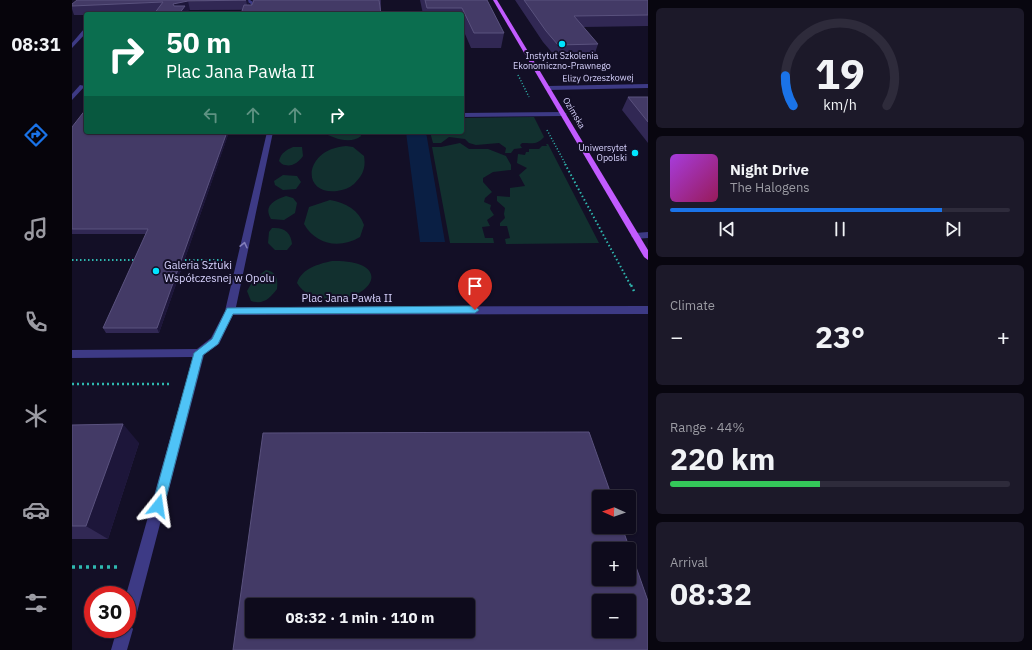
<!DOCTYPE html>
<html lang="en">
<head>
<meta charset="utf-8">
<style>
  :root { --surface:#0e0b1c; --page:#1c1929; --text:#f1f3f6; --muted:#9b9ba3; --line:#2e2b3b; --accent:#1a73e8 }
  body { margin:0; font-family:"IBM Plex Sans",sans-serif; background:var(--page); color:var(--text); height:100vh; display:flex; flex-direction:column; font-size:15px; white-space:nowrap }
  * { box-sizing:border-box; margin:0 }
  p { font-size:13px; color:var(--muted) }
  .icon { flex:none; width:22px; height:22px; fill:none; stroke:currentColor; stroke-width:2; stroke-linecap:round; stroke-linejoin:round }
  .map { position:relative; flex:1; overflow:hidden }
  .sheet { display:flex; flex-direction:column; gap:8px; padding:8px; background:#08060f; width:384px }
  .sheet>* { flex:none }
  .hud { position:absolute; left:12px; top:12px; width:380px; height:122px; border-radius:4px; box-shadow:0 1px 3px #0004,0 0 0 1px var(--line); background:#0b6e4f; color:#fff; overflow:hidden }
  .needle { width:26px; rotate:272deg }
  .buttons { position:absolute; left:520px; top:490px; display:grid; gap:8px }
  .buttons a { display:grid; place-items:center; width:44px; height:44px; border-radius:4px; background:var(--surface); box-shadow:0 1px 3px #0004,0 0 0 1px var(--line); font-size:20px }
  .speed { position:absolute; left:12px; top:586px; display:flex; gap:8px; font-size:20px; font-weight:700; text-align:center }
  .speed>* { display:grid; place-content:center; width:52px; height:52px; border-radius:50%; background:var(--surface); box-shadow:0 1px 3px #0004,0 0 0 1px var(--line); line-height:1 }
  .speed .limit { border:6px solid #d22; background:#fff; color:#111 }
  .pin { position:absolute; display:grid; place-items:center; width:34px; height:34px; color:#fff; margin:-41px -17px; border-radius:50% 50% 50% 0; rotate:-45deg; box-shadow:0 0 4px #0007 }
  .pin .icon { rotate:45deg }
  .me { position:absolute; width:44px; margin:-22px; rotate:15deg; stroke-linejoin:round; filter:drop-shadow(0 0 3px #0008) }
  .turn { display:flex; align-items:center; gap:14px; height:84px; padding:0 16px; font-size:18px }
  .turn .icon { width:52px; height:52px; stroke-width:2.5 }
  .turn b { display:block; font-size:28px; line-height:34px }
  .lanes { display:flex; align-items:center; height:38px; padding:0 16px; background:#0003; justify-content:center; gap:20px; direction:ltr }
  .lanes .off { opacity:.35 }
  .big { font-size:30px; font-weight:700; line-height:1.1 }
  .sheet .card { flex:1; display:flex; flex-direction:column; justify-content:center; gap:6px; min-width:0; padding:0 14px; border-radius:6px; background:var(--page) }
  .sheet .dial { align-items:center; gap:0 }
  .dial svg { height:104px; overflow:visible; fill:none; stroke:var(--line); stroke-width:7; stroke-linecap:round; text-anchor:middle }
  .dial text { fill:var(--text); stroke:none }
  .song { display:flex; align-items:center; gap:12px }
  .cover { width:48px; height:48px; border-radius:6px; background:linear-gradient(135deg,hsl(280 70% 55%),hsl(330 70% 35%)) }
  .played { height:4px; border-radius:2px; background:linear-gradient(90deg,var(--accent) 80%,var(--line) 80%) }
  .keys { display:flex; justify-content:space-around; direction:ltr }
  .heat { display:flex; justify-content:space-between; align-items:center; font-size:22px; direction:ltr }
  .charge { height:6px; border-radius:3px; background:linear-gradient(90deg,#34c759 44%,var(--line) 0) }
  .trip { position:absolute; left:173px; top:598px; width:230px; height:40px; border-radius:4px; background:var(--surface); box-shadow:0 1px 3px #0004,0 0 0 1px var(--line); font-weight:700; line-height:40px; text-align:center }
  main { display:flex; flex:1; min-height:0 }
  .menu { display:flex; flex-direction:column; width:72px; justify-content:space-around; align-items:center; background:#06040b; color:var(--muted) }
  .menu .icon { width:28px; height:28px }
  .menu .selected { color:var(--accent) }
  .menu b { font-size:18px; color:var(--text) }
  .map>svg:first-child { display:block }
</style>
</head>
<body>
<main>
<nav class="menu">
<b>08:31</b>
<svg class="icon selected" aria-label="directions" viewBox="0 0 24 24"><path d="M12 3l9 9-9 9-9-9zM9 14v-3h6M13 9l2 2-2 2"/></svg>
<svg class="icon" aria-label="music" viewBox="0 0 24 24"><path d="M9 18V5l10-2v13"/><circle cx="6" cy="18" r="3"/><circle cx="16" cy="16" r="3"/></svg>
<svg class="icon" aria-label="phone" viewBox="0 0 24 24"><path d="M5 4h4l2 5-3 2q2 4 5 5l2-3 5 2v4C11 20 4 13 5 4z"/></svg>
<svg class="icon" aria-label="climate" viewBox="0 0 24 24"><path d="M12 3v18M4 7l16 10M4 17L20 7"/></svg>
<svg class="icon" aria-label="car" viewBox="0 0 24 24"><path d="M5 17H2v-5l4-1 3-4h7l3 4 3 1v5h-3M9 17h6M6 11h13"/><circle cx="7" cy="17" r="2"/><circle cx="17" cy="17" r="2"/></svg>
<svg class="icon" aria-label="filters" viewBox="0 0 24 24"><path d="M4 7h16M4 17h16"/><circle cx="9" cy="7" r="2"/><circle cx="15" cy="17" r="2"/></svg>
</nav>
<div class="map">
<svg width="576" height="650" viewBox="0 0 576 650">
  <rect width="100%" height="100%" fill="#130f26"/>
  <!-- green -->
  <path fill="#12302f" d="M462,117l10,20c-7,8 -11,6 -22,6l-2,2 2,3 -8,1 -3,4h-6l1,-5 -7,-5 -23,2 -7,-2 -4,-4 -16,-2 -8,6h-8l-3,-11h32v-14z
    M250,132h38l1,4c-11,9 -28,2 -39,-4z
    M388,143l9,6h19l18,7 5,9v5l-18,2 -10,6v4l9,10 -7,6 -1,4 7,3 -1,4 4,6 -7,5 3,6 -8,1 3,11h8l1,5h-44l-18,-96h9z
    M474,144h2l51,99 -93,1 -1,-5 5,-1 -3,-12h-7v-3l5,-5 -1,-4 1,-6 -8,-7v-5l13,1v-9l15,-2 -6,-11 8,-7 -10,-5 1,-9 7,1 1,-3h3v-3h10l3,-3h5z
    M274,146l7,1 11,9c2,12 -1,19 -10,28 -5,4 -10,6 -17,7 -37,4 -33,-42 9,-45z
    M221,147h9l1,9c-5,7 -12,12 -21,8l-3,-3c2,-8 7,-11 14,-14z
    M211,175l14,1 4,6 -5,7 -13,1 -8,-5 -1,-4z
    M214,196l7,2 4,5 -2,10 -11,7 -13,-1c-8,-13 3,-19 15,-23z
    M258,200c16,3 29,10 34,25l-4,12c-20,12 -44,8 -56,-13l5,-17z
    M200,228c12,-1 19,4 20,16l-5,6h-12l-7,-7 1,-11z
    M260,261c66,-1 39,43 -7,38 -12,-2 -22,-6 -28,-16 5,-15 22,-19 35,-22z
    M194,270c11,2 12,9 11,19 -7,9 -13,16 -26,12l-4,-10 7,-12z"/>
  <!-- water -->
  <path fill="#0a1f44" d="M334,132h20l19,110h-25z"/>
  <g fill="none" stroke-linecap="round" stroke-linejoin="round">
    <!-- path-far3 -->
    <path stroke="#2fb8b0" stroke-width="1.5" stroke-dasharray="1 2" stroke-linecap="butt" d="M446,75l11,22
      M475,130l19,35"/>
    <!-- path-far2 -->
    <path stroke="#2fb8b0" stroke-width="2" stroke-dasharray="1.5 2.5" stroke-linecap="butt" d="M493,164l66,122
      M0,260h63
      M113,260h37"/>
    <!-- path-far1 -->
    <path stroke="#2fb8b0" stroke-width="2.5" stroke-dasharray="2 3" stroke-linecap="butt" d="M559,285l3,6
      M0,384h97"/>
    <!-- path -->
    <path stroke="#2fb8b0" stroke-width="3.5" stroke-dasharray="3 4" stroke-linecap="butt" d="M0,567h47"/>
    <!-- minor -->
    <path fill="#3d3a85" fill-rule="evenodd" d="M172,0h6l5,3 -2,10 -76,1 72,-3 2,-7z
      M12,29h2v4l-14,15v-5z
      M576,84v4l-100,2 -3,-2 3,-2z
      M8,85l5,1 -13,14v-6z
      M390,113l102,-1 3,2 -3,2 -102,1z
      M195,132h6l-37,175 412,-1v8l-415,1 -14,29 -15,11 -69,265 -4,6 2,3 -6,21h-16l6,-21h10l-1,-34 67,-238 -121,1v-8l125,-1 14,-11 14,-27z
      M576,232v6l-13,1 -4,-3 4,-3z"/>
    <!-- major -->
    <path fill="#c25bff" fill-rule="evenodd" d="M421,0h4l151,250v10l-4,-3z"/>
  </g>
  <!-- wall -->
  <path fill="#312854" d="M176,0l1,5h3l1,-4 -1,-1h129v9l-191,1 -4,1 1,3h-33l1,-2 -69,2v1h-12l-2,-6v-5z
    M348,0h67l17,33 -3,15h-30l-9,-21v-13h-39z
    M443,0h133v26l-65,1 15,17 -4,12h-39l-12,-14z
    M556,97h20v46l-26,-33z
    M0,127l157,5 -70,201h-53l-3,-5 43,-94h-74z
    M0,425l67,18 -31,96h-36z"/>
  <!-- shaded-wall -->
  <path fill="#1d163a" d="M174,0h2l1,5 -1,5z
    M116,1l2,9 -4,1 1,3h-8l-3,-1 -3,-9z
    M155,132h2l-70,201 -2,-5z
    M51,424l16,19 -31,96 -22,-13z"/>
  <!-- building -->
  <path fill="#433a66" stroke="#5a527e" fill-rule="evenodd" d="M5,0h169l-58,1 -15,3 1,2h11l-6,8h-25l9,-12 -91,4v-2z
    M182,0h125l2,14h-140l3,-9h8z
    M353,0h62l17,33h-30l-12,-25h-35z
    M452,0h124v15l-74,1 24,28 -40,1 -12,-14z
    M556,97h20v25z
    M14,109v23h141l-70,196h-54l45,-99h-76v-102z
    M51,424l-37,102h-14v-101z
    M517,432l23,65h-13v30h23l26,74v49h-415l30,-217zM527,549h30v30h-30zM527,601h30v30h-30zM180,605h216v26h-216z"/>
  <!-- one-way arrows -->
  <defs><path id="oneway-chevron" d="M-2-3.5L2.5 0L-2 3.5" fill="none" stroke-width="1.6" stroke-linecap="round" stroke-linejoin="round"/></defs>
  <use stroke="#837fbc" href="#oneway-chevron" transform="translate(172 245) rotate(-77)"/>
  <!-- route -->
  <path fill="#4fc3f7" stroke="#337fa1" d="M403,306l4,4 -4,3 -242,1 -15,30 -15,11 -39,151 -2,5 -4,2 -5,-2 -1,-5 42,-153 18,-14 15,-31z"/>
  <!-- markers -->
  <g fill="#00e5ff" stroke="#130f26" stroke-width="1.5">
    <circle cx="490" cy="44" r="4"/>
    <circle cx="563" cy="153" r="4"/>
    <circle cx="84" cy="271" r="4"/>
  </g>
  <g text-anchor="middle" stroke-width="4" stroke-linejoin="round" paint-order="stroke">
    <!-- far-poi labels -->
    <g font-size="9" fill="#d9d4ff" stroke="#130f26">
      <text x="490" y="59">Instytut Szkolenia<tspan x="490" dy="10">Ekonomiczno-Prawnego</tspan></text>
      <text x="555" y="151" text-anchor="end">Uniwersytet<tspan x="555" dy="10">Opolski</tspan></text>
    </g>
    <!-- far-street labels -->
    <g font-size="9" fill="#d9d4ff" stroke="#130f26">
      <text transform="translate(526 78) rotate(-1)" y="3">Elizy Orzeszkowej</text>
      <text transform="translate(502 113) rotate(59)" y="3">Ozimska</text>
    </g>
    <!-- poi labels -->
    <g font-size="11" fill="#d9d4ff" stroke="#130f26" text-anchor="start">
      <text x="92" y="269">Galeria Sztuki<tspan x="92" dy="13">Współczesnej w Opolu</tspan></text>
    </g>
    <!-- street labels -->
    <g font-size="11" fill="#d9d4ff" stroke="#130f26">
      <text x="275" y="302">Plac Jana Pawła II</text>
    </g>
  </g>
</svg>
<div class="buttons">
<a><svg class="needle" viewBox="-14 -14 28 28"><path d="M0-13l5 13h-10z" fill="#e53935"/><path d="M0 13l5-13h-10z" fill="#9b9ba3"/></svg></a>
<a>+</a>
<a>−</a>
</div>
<div class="speed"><div class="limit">30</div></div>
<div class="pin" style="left:403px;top:310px;background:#d93025"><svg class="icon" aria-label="arrive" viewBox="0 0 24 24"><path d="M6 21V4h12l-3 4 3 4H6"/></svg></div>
<svg class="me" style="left:86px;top:506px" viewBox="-20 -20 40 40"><path d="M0-17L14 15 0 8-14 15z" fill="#4fc3f7" stroke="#fff" stroke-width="4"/></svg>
<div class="trip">08:32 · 1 min · 110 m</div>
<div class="hud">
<div class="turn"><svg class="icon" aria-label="right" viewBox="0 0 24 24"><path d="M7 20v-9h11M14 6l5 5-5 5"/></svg><div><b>50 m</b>Plac Jana Pawła II</div></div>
<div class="lanes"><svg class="icon off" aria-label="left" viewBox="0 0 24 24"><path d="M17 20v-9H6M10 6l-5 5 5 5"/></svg><svg class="icon off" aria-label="ahead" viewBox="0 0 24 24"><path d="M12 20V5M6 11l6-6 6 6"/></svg><svg class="icon off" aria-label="ahead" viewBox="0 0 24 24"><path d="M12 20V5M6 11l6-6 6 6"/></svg><svg class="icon" aria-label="right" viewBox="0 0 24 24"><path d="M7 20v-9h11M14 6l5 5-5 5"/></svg></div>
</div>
</div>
<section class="sheet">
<div class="card dial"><svg viewBox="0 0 100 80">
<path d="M14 69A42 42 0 1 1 86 69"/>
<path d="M14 69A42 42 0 0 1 8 46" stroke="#1a73e8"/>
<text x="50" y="56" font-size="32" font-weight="700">19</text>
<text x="50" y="72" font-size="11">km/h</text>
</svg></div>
<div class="card">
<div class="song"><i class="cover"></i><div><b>Night Drive</b><p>The Halogens</p></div></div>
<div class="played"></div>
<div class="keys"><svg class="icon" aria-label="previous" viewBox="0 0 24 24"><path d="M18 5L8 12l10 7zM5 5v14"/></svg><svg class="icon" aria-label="pause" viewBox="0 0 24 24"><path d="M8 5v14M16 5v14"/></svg><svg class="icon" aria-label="next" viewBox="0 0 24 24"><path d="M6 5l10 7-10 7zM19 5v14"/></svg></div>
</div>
<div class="card"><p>Climate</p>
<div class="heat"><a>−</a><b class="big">23°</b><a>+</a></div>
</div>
<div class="card"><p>Range · 44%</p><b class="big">220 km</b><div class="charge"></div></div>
<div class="card"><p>Arrival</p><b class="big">08:32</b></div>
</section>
</main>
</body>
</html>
